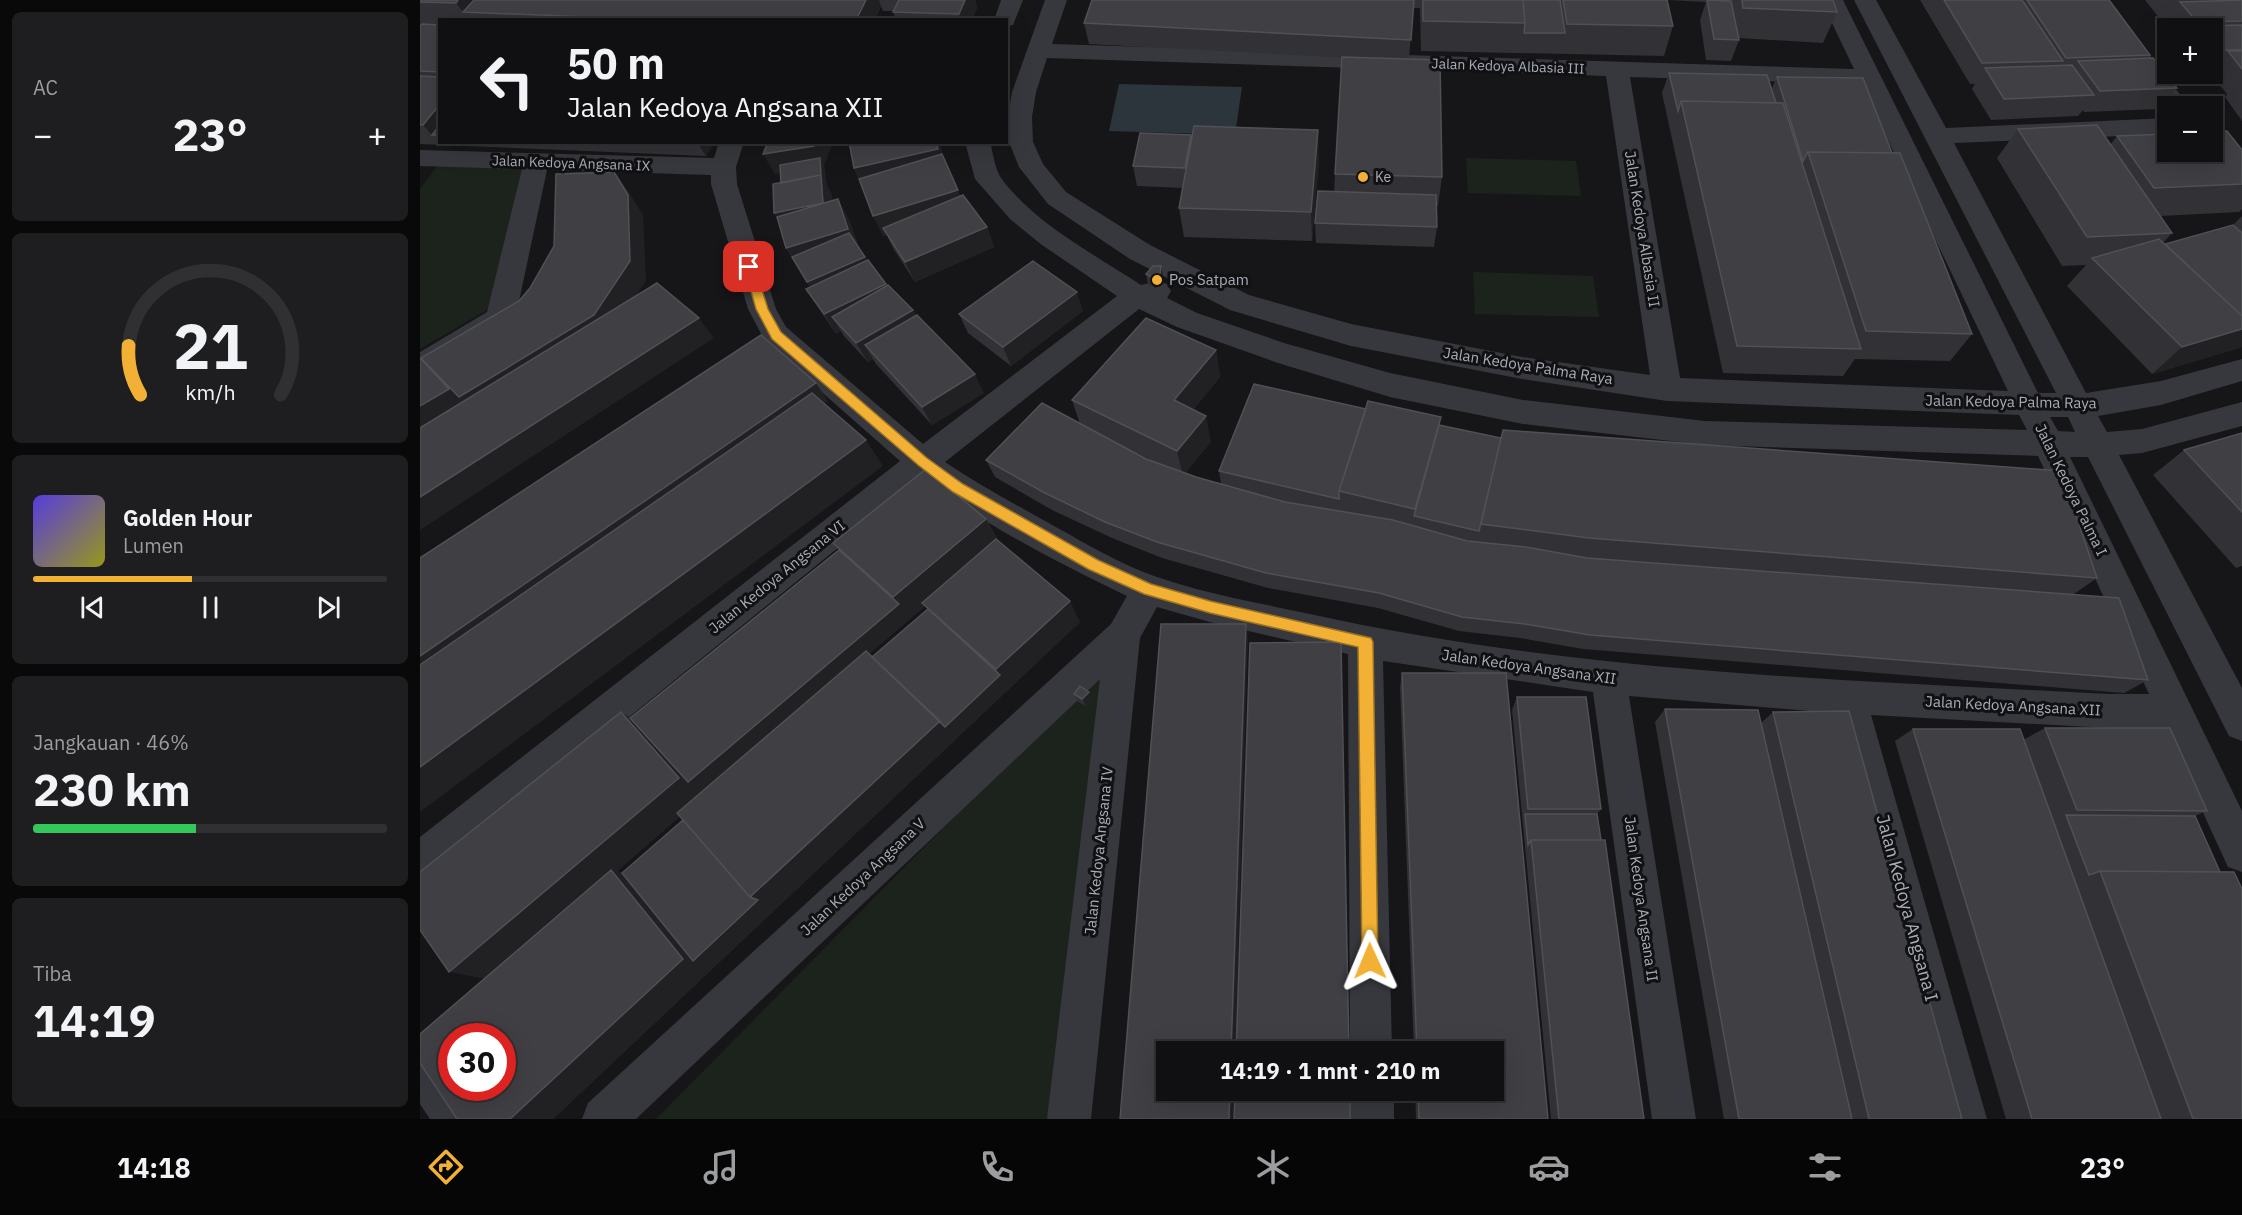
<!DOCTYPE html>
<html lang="id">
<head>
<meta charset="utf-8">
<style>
  :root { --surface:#101012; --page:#1e1e20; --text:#f1f3f6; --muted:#9c9d9f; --line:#303032; --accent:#f2b134 }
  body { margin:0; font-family:"IBM Plex Sans",sans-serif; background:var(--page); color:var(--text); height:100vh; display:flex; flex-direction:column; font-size:22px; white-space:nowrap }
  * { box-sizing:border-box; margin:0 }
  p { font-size:20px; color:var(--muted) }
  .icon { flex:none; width:33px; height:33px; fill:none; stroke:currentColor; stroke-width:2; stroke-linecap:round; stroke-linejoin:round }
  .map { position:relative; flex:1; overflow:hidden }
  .side { display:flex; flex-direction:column; gap:12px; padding:12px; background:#09090a; width:420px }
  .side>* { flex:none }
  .guide { position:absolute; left:18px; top:18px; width:570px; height:126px; border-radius:0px; box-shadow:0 6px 24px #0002,0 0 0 2px var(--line); background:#101012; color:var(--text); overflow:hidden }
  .fabs { position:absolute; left:1737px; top:18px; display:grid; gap:12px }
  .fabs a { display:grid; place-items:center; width:66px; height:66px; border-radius:0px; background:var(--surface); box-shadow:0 6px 24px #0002,0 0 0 2px var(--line); font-size:30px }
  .speed { position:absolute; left:18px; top:1023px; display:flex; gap:12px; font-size:30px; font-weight:700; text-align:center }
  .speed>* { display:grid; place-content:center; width:78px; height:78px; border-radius:50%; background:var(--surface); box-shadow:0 6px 24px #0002,0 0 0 2px var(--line); line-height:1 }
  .speed .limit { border:9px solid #d22; background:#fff; color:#111 }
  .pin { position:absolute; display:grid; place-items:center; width:51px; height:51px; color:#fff; margin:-26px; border-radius:12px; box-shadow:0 3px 9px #0006 }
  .me { position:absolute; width:66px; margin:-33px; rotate:359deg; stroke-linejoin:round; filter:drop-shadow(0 0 4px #0008) }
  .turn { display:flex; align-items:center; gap:21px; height:126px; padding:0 30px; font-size:27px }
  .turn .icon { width:78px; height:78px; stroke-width:2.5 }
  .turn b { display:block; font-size:42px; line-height:51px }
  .big { font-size:45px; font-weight:700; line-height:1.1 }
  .side .card { flex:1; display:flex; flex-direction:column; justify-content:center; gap:9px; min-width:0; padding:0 21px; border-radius:9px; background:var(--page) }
  .side .dial { align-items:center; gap:0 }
  .dial svg { height:156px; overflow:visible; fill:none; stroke:var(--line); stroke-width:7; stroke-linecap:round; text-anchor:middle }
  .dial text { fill:var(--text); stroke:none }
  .song { display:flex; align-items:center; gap:18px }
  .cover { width:72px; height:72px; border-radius:9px; background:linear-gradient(135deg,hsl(250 70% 55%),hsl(60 70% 35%)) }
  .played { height:6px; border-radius:3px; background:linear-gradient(90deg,var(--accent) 45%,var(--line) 45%) }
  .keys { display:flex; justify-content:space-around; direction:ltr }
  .heat { display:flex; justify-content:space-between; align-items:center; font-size:33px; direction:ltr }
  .charge { height:9px; border-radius:4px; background:linear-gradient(90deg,#34c759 46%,var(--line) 0) }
  .trip { position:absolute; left:736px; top:1041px; width:348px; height:60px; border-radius:0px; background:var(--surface); box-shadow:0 6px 24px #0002,0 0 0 2px var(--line); font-weight:700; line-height:60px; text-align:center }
  .tab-bar { display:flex; height:96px; justify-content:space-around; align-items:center; background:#060607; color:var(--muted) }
  .tab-bar .icon { width:42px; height:42px }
  .tab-bar .current { color:var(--accent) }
  .tab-bar b { font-size:27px; color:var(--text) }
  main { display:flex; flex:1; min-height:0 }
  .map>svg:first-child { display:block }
</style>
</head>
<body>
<main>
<section class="side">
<div class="card"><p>AC</p>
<div class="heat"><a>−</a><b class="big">23°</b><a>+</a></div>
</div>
<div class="card dial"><svg viewBox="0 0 100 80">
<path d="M14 69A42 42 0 1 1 86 69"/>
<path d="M14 69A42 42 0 0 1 8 44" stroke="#f2b134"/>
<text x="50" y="56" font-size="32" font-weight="700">21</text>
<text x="50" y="72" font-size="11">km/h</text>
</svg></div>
<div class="card">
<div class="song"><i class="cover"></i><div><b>Golden Hour</b><p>Lumen</p></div></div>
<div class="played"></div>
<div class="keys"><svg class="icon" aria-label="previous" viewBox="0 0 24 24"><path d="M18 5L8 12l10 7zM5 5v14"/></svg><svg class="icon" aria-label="pause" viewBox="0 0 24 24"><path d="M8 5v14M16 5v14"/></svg><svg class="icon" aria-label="next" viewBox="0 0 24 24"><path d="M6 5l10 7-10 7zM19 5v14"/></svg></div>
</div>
<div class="card"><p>Jangkauan · 46%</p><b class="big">230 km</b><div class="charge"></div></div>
<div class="card"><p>Tiba</p><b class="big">14:19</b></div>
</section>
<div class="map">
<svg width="1822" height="1119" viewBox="0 0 1822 1119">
  <rect width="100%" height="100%" fill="#161618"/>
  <!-- green -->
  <path fill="#1c231d" d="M1046,158l110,3 5,35 -113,-3z
    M19,164l86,5 -16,128 -89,52v-160z
    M1053,272l120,4 6,41 -124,-3z
    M691,658l-45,461h-410z"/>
  <!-- water -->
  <path fill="#2c353c" d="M699,84l123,3 -7,48 -126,-4z"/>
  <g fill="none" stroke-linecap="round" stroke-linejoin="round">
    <!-- street -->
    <path fill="#37383d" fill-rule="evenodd" d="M581,0h22l-10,25 -7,1v-6h-12z
      M625,0h22l-15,44 802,25 -33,-69h22l195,393h18l-202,-393h22l70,128 222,-10v16l-214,9 132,250 75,-12 81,-22v22l-81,24 -63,11 9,16 35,-3 100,-27v24l-100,27 -23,2 123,233v53l-13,-5 -141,-279h-18l172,354v61l-14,-5 -64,-139h-55l-238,-13 116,404h-44l-109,-406 -205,-17 67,423h-44l-59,-427 -210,-31 9,391h-42l-2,-398 -138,-32 -53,-15 -17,31 -49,481h-44l53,-440 -464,440h-54l6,-16 523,-479 16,-28c-67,-32 -144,-72 -204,-117l-489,396 -14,5v-43l480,-376 -134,-118 -18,-34 -37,-125v-9l-164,-5 -29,136 -10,20 -78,48 -10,3v-25l67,-40 35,-143 -102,-3v-16l294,8 5,-16h25l-8,25 1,17 39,125 10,18 137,117 194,-148 -75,-51 -32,-26 -35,-40 -10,-37h25c3,11 5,27 11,36 34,46 93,76 140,107l16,-4 10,3 4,7 -4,7 30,15 87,30 106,30 133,27 182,21 322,9 -8,-15 -352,-14 -145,-22 -171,-33 -121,-36 -100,-51 -82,-55 -29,-37 -10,-25 -1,-25 4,-25zM627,58l559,18 44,299 -128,-18 -171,-33 -102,-29 -99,-50 -84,-53 -23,-28 -10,-22 -1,-25 4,-25zM1210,77l231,7 147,307 -328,-13zM719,309l38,18 101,36 112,34 133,27 182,21 333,11 111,238h-40c-267,-14 -537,-22 -799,-80 -51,-11 -104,-20 -153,-37 -36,-12 -70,-33 -103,-51 -37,-21 -74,-40 -109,-64zM1630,417h18l7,15 -17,-1z
      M1664,0h23l82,106h-21v4z
      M0,1044c19,7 32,23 32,44h8l17,31h-47l-10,-15z
      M930,1090h44v29h-44z"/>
  </g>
  <!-- wall -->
  <path fill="#323236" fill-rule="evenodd" d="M0,0h555l2,8 -5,12h-76l-3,-9h-10l-2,-5 -6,14h-435v122h274l-8,14 -286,-12z
    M672,0h638l2,4 -1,-4h102l4,12 -14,31 -84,-5v2l-8,21 -25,-1 -6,-40 6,-18 -39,-2 6,26 -9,30 -243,-5 -1,-43h-7l-4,51 33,118 -4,29h-2l1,21 -3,20 -118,-4 -1,-20 19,-31 1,-18 14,-116 -260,-14 -5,-21z
    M1500,0h189l41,55 -2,3 29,30 -17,21 -76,3 -1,-2 -5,6 -87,4 -19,-31 3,-5h-5z
    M1725,0h97v121l-17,-24 2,-3 -16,-20h1v-46h-43l-4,-5 3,-5 -8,1z
    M1249,73l103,15 5,-11 115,76 80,181 -22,27 -95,-2 -12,17 -120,-3 -61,-280z
    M1598,129l92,16 7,-9 125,14v59l-3,3 -79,4 12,17 -9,10 2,1 68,-19 9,-9v131l-90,27 -85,-88 19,-21 -24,1 -65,-108z
    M772,138l127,21 -7,82 -128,-4 -5,-29 4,-20 -46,-2 -4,-20z
    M429,142h90l4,14 17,40 27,31 7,20 -79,35 -22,-34 -6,-13 -4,1 -29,-68z
    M404,166l3,20 5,9v6l6,-2 11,21 10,28 8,12 20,26 26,24 3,5 68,78 -52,32 -56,-61 -3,-5 -5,3 -24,-26 -3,-5 -5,3 -30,-45 4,-2 -24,-39 -8,-29 -4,-6 7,-30v-10l-6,1z
    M726,274l17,2 -1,8 -7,4 -7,-4z
    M663,311l-72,55 -43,-33 -9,-19z
    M796,350l4,27 -27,33 18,32 -26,31 11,4 25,7 -2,-13 147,-62 75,8 -2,8 658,153 -23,16 74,86 -24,13 -541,-44 -63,-11 -61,-7 -81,-23 -110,-20 -106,-30 -50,-20 -60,-28 -57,-33 -9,-17 94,-36 -8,-24zM702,446l34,17 -10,-4z
    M1822,433v133l-6,2 -83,-93 31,-25z
    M566,519l12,21 82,82 -527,497h-96l28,-141 145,-260 209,-168 -6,-7zM505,606l3,3 -56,48 -3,-3zM260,816l3,4 -61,53 -5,-2z
    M982,673l146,446h-132l-1,-29h79v-38h-80l-14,-365z
    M654,694l19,4 -7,8 -9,-5z
    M1097,697l84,112 -4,5 4,26 43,279h-93l-39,-409z
    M1245,709l96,14 12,-11 189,407h-238l-69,-397z
    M1625,728l162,83 -12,5 25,56 22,247h-236l-111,-378 18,-12 110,11z"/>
  <!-- shaded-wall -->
  <path fill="#212124" d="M38,0h49l-44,12 -7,-9z
    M446,0h19h-6l2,6 -6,14h-19z
    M545,0h10l2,8 -5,12h-11l-2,-6z
    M20,104v31h-8l-9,-10z
    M898,130l1,29 -7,82 -1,-29z
    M277,142h17l-8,14z
    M395,142h18l-9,24 3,20 5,9 2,28 -48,10 -12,-20 46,-46 -45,7 -12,-20z
    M516,142h3l7,27 -82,20 -10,-21z
    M194,172l15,20 14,23 3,66 -35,53 -191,119v-96l23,19 185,-181z
    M538,190l8,20 -83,18 4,7 -4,1 -10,-20z
    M418,199l11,21 10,29 -61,19 -12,-20z
    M567,227l7,20 -79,35 -10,-20z
    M445,257l10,20 -56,24 -12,-19z
    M741,266l2,10 -1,8 -7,4 -2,-10z
    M466,284l11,19 -65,14 9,14 -5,3 -12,-20z
    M657,292l6,19 -72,55 -8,-19z
    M493,310l10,19 -58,16 8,14 -5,3 -12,-19z
    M279,318l15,20 -294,192v-33z
    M1822,329v18l-90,27 30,-27z
    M796,350l4,27 -40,49 -6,-26z
    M555,374l9,19 -52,32 -10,-18z
    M396,383l12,18 -408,287v-32z
    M786,416l5,26 -28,34 -6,-25z
    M446,440l17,26 -463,346v-45z
    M566,519l13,23 -77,61 3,3 -308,265 28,10 105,16 190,-176 60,-46 -4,-6 74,-68 10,21 -527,497h-43l-19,-139 -42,-8 172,-260 30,18 248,-126 -6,-7z
    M826,624l2,14 -13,414h-4z
    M669,692l4,6 -7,8 -4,-7z
    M810,1090h3v29h-4z"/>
  <!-- building -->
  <path fill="#3f3f44" stroke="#4f5156" stroke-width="1.5" fill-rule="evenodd" d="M0,0h38l-2,3 -36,-1z
    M54,0h392l-10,20h-193l-200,-8z
    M479,0h66l-6,14 -66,-2z
    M672,0h322l-3,40 -327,-17z
    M1003,0h100l2,23 -102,-2z
    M1103,0h37l5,33h-41l1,-10z
    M1143,0h104l6,26 -106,-2z
    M1287,0l24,1 8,39 -25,-1z
    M1322,0h91l4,12 -94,-4z
    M1524,0h78l41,61 -81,2z
    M1607,0h82l41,55 -84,3z
    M1822,0v21l-45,1 -17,-20z
    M2,24l18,1v47l-20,-1v-45z
    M1822,25v25h-22l-8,-9v-13h-10l-2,-2z
    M1808,51h14v18z
    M922,57l98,3 2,117 -107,-3z
    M1733,58l24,30 -77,3 -22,-30z
    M1652,65l22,30 -90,4 -19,-31z
    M1249,73l98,2 9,28 -95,-2 -3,10z
    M0,76l20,1v27l-17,21h-3z
    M1357,77l86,1 29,75 -84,-1 -5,9z
    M1261,101l102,2 78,246 -124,-3z
    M20,125v10h-8z
    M1677,125l75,108 -85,4 -69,-108z
    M774,126l124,4 -7,82 -132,-4z
    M1807,131l15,19v34l-88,4 -37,-52 51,-2v18h44v-20z
    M720,133l51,2 -6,33 -52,-2z
    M348,142h47l-1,4 -51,8z
    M429,142h87l2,7 -84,19z
    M1388,152l92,1 72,181 -106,-3z
    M522,154l16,36 -85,26 -14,-37z
    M400,158l1,17 -40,8 -1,-18z
    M194,172l14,23 2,66 -36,54 -135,82 -38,-39 98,-57 11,-13 24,-42 2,-72z
    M401,175l2,28 -49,10 -1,-29z
    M898,191l118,4 1,32 -122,-4z
    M543,195l24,32 -82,35 -22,-34z
    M418,199l10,30 -62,19 -9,-31z
    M1813,225l9,8v83l-77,-72z
    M429,233l16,24 -58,25 -15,-25z
    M1739,239l83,77v13l-60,18 -90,-89z
    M448,260l18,24 -62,30 -18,-25z
    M613,261l44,31 -74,55 -44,-33z
    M733,266h8l-1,8 -7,4 -7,-4z
    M237,283l42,35 -279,179v-69z
    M468,285l25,25 -57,33 -24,-26z
    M497,315l58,59 -53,33 -57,-62z
    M726,318l70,32 -42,50 32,16 -29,35 -105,-51z
    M341,335l55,48 -396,273v-98z
    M0,358l29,31 -29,17z
    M834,384l112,25 -27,82v8l-120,-28z
    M392,393l54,47 -446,327v-102z
    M948,401l73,16 -26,92 -76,-18z
    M622,403l104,56 50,18 89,25 108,18 74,21 59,6 61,11 532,40 29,82 -558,-45 -65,-11 -63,-7 -83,-24 -113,-20 -109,-31 -52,-20 -60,-29 -59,-33z
    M1019,425l62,13 -22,93 -65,-15z
    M1083,430l558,41 36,107 -508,-40 -108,-14z
    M1822,433v79l-58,-62z
    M506,469l60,50 -93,78 -60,-54z
    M576,539l74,62 -74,68 -74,-66z
    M419,550l60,54 -211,178 -58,-64z
    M508,609l72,66 -55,52 -73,-70z
    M741,624h85l-15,428h-64v38h63l-1,29h-109z
    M921,642l8,410h-113l14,-409z
    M446,651l74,70 -190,176 -73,-84z
    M982,673h104l42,446h-129l-1,-29h76v-38h-77z
    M660,686l9,6 -7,7 -8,-5z
    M1097,697h69l15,112h-73z
    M1245,709l93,1 94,409h-113z
    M1429,711l113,408h-93l-96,-407z
    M201,712l58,66 -230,194 -29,-42v-58z
    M1625,728h125l37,83 -130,-1z
    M1493,729h107l141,390h-129z
    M1105,814h72l4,26h-70l-3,5z
    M1646,815l129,1 25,56 -120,-1 -11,4z
    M263,820l67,77 8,3 -65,61 -71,-88z
    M1111,840h74l39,279h-85z
    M191,870l72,89 -173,160h-53l-37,-56v-29zM32,1036h50v52h-50z
    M1680,871l134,1 8,17v230h-49z
    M815,1090h115v29h-116z"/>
  <!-- route -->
  <path fill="#f2b134" stroke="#9d7322" stroke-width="1.5" d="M329,263l6,4 13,42 13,23 146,126 36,26 135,76 53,24 59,17 161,37 2,4 5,319 -2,6 -6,2 -6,-2 -2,-6 -4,-314 -148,-34 -66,-19 -56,-25 -135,-77 -35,-27 -146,-126 -16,-30 -12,-42z"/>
  <!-- markers -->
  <g fill="#f2b134" stroke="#111113" stroke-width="2">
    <circle cx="943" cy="177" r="6"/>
    <circle cx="737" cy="280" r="6"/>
  </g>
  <g text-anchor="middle" stroke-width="6" stroke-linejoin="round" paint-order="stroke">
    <!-- far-street labels -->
    <g font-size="14" fill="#a8adb8" stroke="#111113">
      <text transform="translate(1088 66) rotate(2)" y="5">Jalan Kedoya Albasia III</text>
      <text transform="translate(151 163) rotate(2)" y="5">Jalan Kedoya Angsana IX</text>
    </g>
    <!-- far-poi labels -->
    <g font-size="14" fill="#a8adb8" stroke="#111113" text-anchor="start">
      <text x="955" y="182">Ke</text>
    </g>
    <!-- street labels -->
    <g font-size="15" fill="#a8adb8" stroke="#111113">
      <text transform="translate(1222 229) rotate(81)" y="5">Jalan Kedoya Albasia II</text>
      <text transform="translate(1108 366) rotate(9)" y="5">Jalan Kedoya Palma Raya</text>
      <text transform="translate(1591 402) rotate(1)" y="5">Jalan Kedoya Palma Raya</text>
      <text transform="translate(1651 490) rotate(64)" y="5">Jalan Kedoya Palma I</text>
      <text transform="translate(357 577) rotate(-39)" y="5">Jalan Kedoya Angsana VI</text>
      <text transform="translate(1109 667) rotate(8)" y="5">Jalan Kedoya Angsana XII</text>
      <text transform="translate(1593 706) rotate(3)" y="5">Jalan Kedoya Angsana XII</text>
      <text transform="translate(679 851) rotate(-84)" y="5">Jalan Kedoya Angsana IV</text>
      <text transform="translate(443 877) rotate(-43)" y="5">Jalan Kedoya Angsana V</text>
      <text transform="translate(1221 899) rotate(82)" y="5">Jalan Kedoya Angsana II</text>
    </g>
    <!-- poi labels -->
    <g font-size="15" fill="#a8adb8" stroke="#111113" text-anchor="start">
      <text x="749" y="285">Pos Satpam</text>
    </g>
    <!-- near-street labels -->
    <g font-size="18" fill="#a8adb8" stroke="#111113">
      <text transform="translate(1487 908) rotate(75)" y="6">Jalan Kedoya Angsana I</text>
    </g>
  </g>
</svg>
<div class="fabs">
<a>+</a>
<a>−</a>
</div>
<div class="speed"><div class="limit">30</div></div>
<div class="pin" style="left:329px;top:267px;background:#d93025"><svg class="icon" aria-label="arrive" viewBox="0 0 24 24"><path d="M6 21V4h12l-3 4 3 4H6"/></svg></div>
<svg class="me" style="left:950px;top:961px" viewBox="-20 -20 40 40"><path d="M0-17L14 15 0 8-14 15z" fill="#f2b134" stroke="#fff" stroke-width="4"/></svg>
<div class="trip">14:19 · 1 mnt · 210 m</div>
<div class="guide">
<div class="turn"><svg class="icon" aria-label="left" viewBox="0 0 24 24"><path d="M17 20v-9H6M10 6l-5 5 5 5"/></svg><div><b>50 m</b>Jalan Kedoya Angsana XII</div></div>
</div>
</div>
</main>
<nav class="tab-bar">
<b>14:18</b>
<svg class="icon current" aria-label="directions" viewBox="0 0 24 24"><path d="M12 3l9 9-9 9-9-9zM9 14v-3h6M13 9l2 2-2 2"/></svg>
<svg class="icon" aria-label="music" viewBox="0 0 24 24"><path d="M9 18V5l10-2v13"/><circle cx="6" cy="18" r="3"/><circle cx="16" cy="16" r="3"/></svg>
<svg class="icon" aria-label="phone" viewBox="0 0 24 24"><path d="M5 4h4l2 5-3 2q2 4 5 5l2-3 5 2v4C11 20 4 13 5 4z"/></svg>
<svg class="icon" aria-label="climate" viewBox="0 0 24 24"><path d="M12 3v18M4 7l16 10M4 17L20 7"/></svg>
<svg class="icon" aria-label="car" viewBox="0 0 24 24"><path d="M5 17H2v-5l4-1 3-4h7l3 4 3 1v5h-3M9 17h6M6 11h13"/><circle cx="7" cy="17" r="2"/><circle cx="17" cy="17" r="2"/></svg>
<svg class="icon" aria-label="filters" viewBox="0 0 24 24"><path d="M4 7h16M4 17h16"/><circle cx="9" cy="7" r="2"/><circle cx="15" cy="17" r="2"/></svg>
<b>23°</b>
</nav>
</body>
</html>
